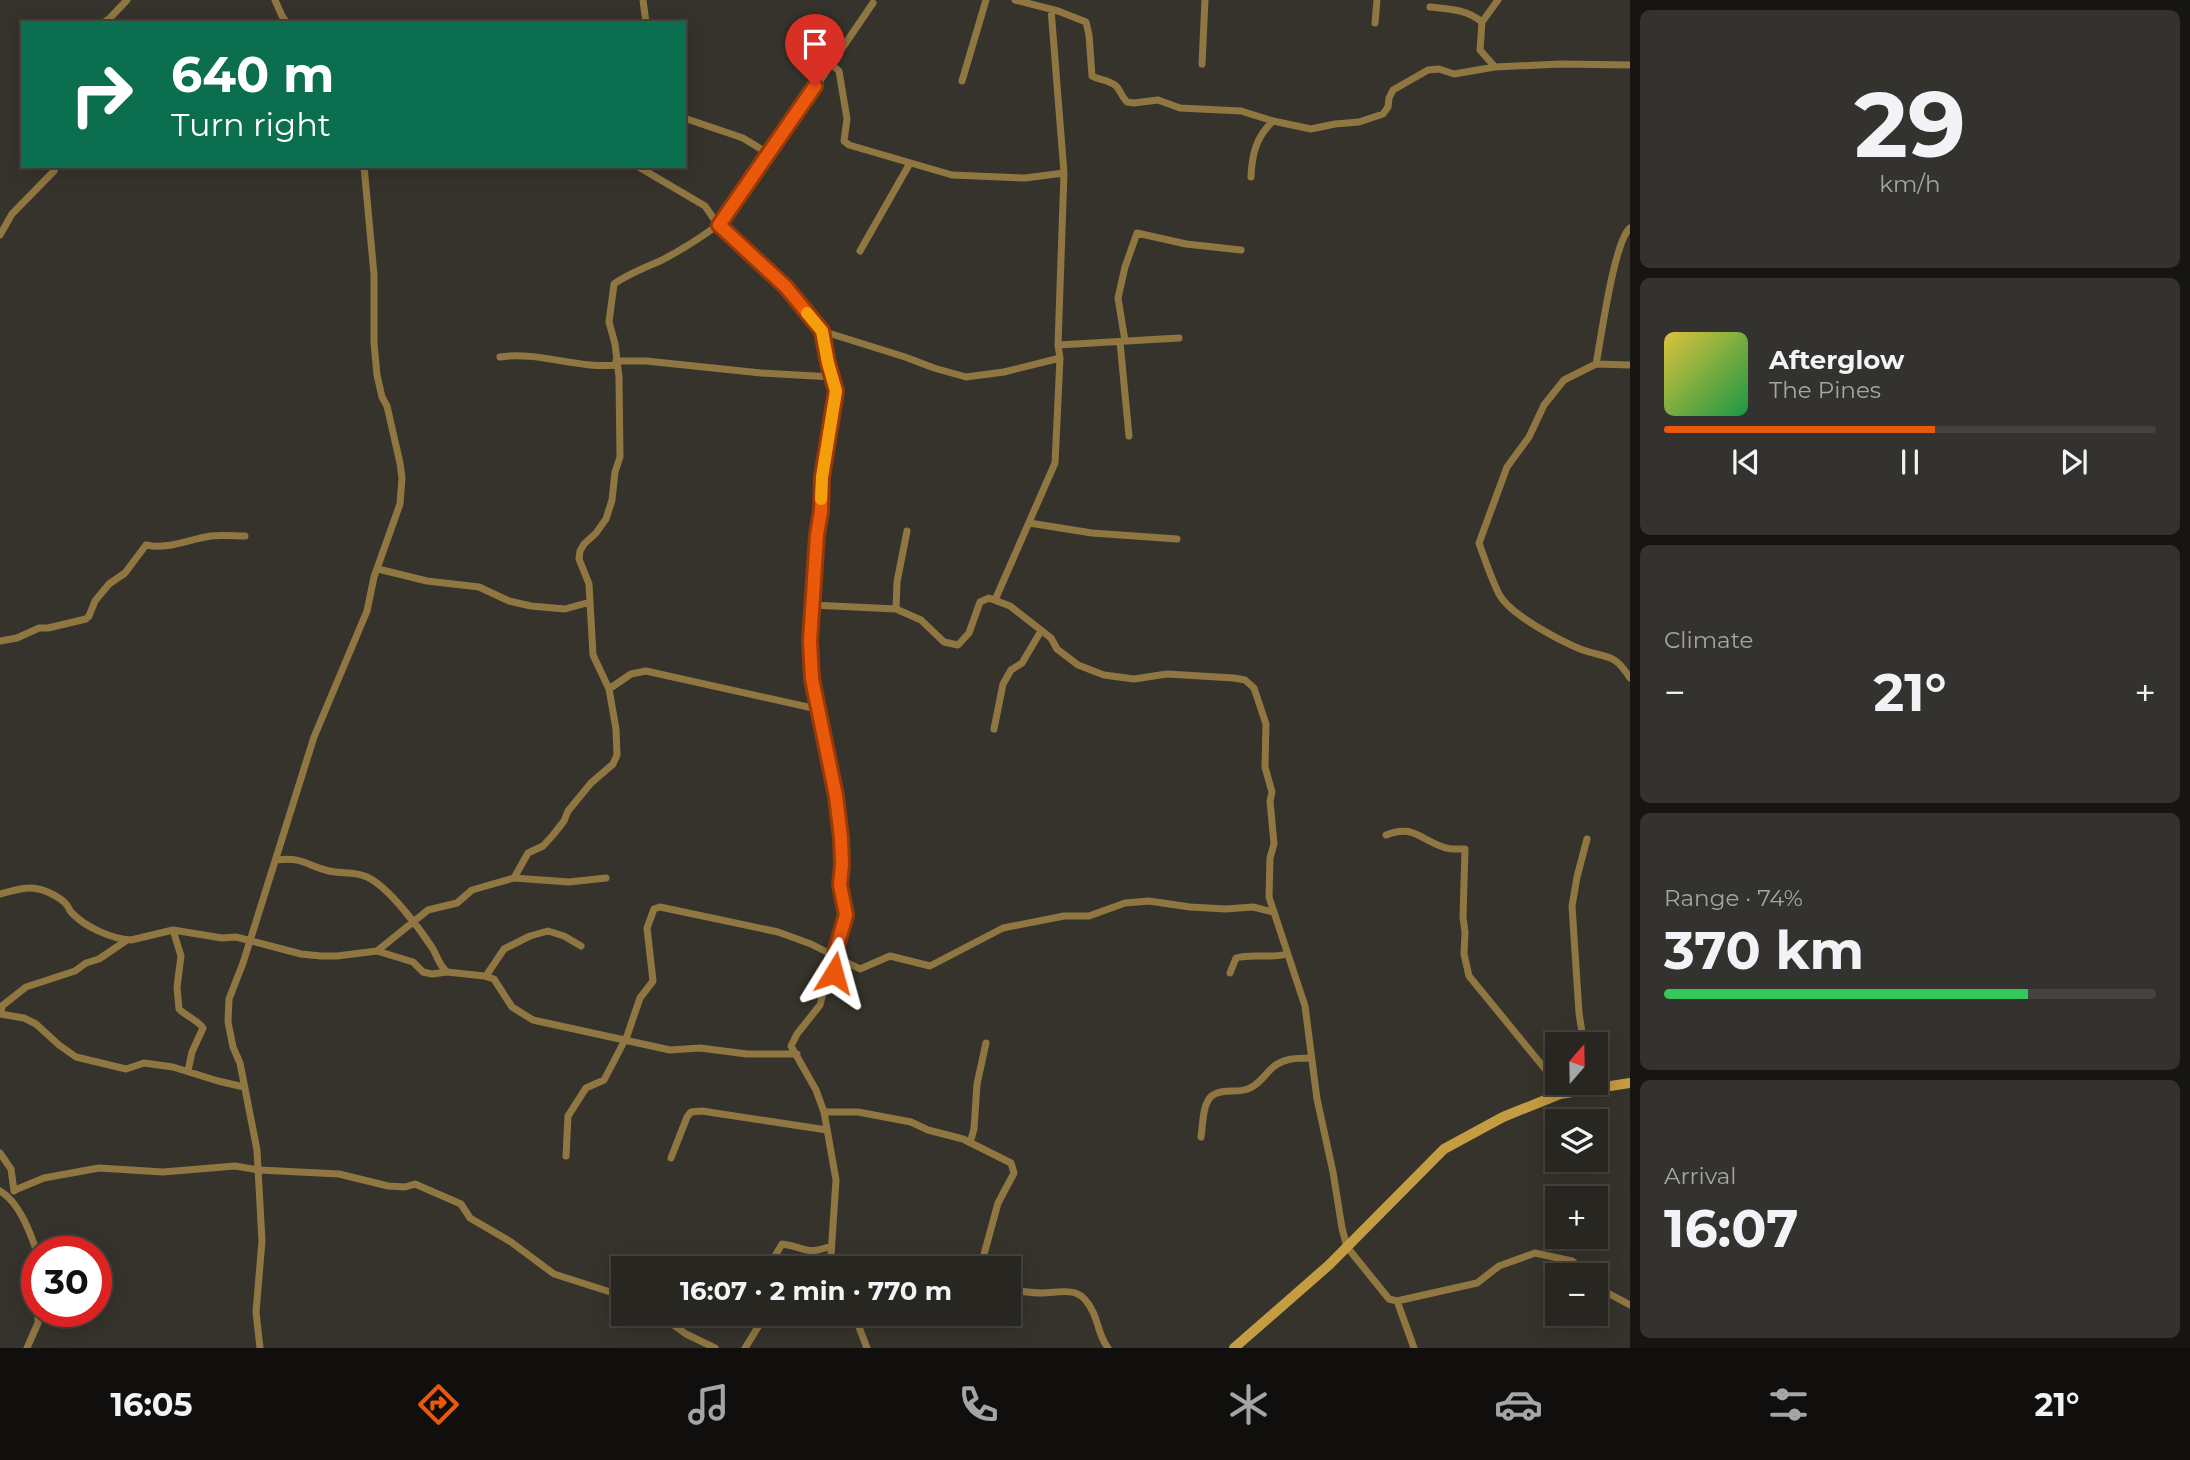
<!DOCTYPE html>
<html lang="en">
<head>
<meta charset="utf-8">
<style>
  :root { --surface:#282621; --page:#34322e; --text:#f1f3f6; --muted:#a5a5a5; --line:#44433f; --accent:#ea580c }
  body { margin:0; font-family:Montserrat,sans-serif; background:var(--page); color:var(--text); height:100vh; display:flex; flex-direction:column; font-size:26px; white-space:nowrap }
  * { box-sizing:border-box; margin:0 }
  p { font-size:23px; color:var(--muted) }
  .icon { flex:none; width:38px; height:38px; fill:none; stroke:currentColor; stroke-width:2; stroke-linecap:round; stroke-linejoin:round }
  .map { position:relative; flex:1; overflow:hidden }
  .drawer { display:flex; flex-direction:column; gap:10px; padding:10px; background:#161512; width:560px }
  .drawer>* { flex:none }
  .banner { position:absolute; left:21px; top:21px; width:665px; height:147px; border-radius:0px; box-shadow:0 4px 18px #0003,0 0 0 2px var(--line); background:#0b6e4f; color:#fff; overflow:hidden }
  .needle { width:46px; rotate:20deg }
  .controls { position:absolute; left:1545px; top:1032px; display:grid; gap:14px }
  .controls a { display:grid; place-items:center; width:63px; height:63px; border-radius:0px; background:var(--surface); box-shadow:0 4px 18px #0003,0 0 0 2px var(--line); font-size:35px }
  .speed { position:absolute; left:21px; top:1236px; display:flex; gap:14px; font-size:35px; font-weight:700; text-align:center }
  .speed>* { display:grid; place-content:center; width:91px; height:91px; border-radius:50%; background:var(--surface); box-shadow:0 4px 18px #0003,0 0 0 2px var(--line); line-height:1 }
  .speed .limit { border:10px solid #d22; background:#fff; color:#111 }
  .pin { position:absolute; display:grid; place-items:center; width:60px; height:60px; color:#fff; margin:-72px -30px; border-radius:50% 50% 50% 0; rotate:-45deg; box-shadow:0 0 7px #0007 }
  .pin .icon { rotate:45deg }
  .me { position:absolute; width:77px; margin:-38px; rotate:8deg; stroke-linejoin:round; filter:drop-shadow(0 0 5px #0008) }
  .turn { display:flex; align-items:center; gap:24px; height:147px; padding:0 35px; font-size:32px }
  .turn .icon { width:91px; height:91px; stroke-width:2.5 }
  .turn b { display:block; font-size:49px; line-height:60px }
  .big { font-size:52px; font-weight:700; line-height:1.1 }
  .drawer .widget { flex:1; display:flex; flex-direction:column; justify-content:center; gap:10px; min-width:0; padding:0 24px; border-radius:10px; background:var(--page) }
  .drawer .dial { align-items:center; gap:0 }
  .dial b { font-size:91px; line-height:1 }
  .song { display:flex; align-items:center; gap:21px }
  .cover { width:84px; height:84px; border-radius:10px; background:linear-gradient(135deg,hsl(50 70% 55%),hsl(140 70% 35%)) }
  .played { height:7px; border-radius:4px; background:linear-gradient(90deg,var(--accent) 55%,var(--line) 55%) }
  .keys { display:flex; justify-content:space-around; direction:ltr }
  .heat { display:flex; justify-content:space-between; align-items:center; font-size:38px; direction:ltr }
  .charge { height:10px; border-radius:5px; background:linear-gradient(90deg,#34c759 74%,var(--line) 0) }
  .trip { position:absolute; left:611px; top:1256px; width:410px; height:70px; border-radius:0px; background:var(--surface); box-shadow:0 4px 18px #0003,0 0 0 2px var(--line); font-weight:700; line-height:70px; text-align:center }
  .tab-bar { display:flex; height:112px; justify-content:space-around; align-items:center; background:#100f0d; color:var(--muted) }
  .tab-bar .icon { width:49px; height:49px }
  .tab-bar .active { color:var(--accent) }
  .tab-bar b { font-size:32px; color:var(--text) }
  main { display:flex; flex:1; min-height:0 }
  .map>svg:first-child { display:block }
</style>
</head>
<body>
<main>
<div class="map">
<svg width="1630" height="1348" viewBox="0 0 1630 1348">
  <rect width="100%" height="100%" fill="#36332c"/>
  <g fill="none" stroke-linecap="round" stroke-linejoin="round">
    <!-- street -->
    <path stroke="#907742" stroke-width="7" d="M275,0l7,16 5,7
      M643,0l3,23
      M1015,0l43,11 28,11 3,13 3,41c7,4 18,4 24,10 4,4 6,11 11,16l7,1 24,-3 22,8 61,3 32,10 38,8 24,-5 24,-2 24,-8 5,-7 1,-9 4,-8 35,-20 11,-1 15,5 41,-7 66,-3 69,1
      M1430,7c19,2 36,2 52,15l-2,28 15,17
      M1482,22l16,-22
      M103,23l7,-5 17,-18
      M1375,23l2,-23
      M830,63l9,8 8,48 -3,22 5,4 103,30 73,3 39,-5
      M1202,64l3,-64
      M962,81l24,-81
      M684,118l59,20 26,16
      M1251,177c1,-23 5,-40 22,-56
      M1630,228c-16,13 -29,111 -34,136l-32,16 -20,25 -15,32 -22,30 -28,76c6,17 12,35 20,51 11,21 60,46 81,55 26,10 33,2 50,29
      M0,235l12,-21 42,-43 2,-5
      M860,251l50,-88
      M822,331l83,26 29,11 32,9 38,-5 56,-14
      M1125,341l-7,-43 7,-31 12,-34 49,11 55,6
      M1120,342l9,94
      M1058,345l121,-7
      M500,357c38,-6 77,12 116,8
      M616,361h30l115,12 71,4
      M1596,364l34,1
      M1029,523l63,10 85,6
      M378,569l49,12 52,6 30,14 22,5 34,3 25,-7
      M995,600l60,-137 5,-105 -2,-13 6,-172 -13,-164
      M812,605l84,4 25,11 23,22 14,3 11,-12 11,-31 9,-4 21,8 41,32 6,11 21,16 26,10 30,4 33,-5 67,4 11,2 9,8 12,36 -1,43 7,25 -2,9 4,43 -4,14 -1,39 36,109 12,93 16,73 9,56 5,19 42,52 8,2 80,-18 22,-17 36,-13 37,8 18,15
      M896,609l1,-27 10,-51
      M0,641l17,-3 22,-10h9l38,-9 3,-3 6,-15 14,-17 16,-11 21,-28c22,5 43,-6 65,-9 11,-1 23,0 34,0
      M609,689l22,-15 15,-3 171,38
      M994,729l9,-45 8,-14 11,-7 19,-32
      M1386,835c27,-11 33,4 57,12 7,3 15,2 22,2l-2,68 2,15 -1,22 5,22 81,99 10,19
      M276,860c28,-3 29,5 53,11 12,3 26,0 38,6 21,9 53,52 66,72 5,9 6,16 14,23
      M514,878l14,-25 15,-7 10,-11 11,-14 4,-10 23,-28 22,-19 4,-9 -1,-26 -7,-40 -16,-34 -4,-71 -10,-25 1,-8 4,-7 12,-11 10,-14 6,-19 3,-28 5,-15 -1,-80 -4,-33 -6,-22 5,-38c14,-10 30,-16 46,-23 20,-10 40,-23 58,-36l-13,-19 -68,-40
      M0,894c12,-3 26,-8 38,-5 8,1 23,9 28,15 3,3 3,7 6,9 13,14 40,26 59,27l42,-10 8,26 -4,31 2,22c7,7 21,13 24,19l-11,24 -4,19
      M173,930l49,8 14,-1 65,17 20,2h16l40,-5 51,-41 29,-7 15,-13 42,-12 55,4 37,-4
      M377,951l36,11 10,10 9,2 15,-2 37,4 10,3 18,28 21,13 137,30 30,-2 47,6h50
      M1230,973l6,-15c17,-5 34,1 51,-4
      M486,976l18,-27 26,-13 18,-5 16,5 17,10
      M0,1014l24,4 12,6 23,21 17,12 50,12 18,-6 29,4 45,14 26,6
      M1,1014l1,-8 24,-19 49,-16 11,-8 13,-4 28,-19
      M1584,1045l-5,-32 -7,-107 5,-29 10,-38
      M824,1112h34l53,10 17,8 35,9 48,24 3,10 -16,30 -18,66
      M1201,1137c2,-11 1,-35 12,-42 10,-7 26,-1 37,-7 9,-4 13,-11 20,-18 11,-12 26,-12 41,-12
      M970,1143l4,-14 3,-45 9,-41
      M0,1153l11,16 3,22
      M566,1156l2,-40 18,-28 18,-8 23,-44 13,-38 13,-17 -6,-53 7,-19 6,-2 118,25 33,12 49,25 30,-13 40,10 73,-38 61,-12h25l36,-13 24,-2 41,6 36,2 27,-2 20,5
      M671,1158l16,-41 4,-5 11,-1 125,19
      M15,1190l29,-12 55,-10 64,4 72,-6 24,4 80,4 49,12 17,1 10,-3 46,20 9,14 41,24 43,32 69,22
      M0,1191c19,11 30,41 37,61
      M774,1269l1,-13 7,-12c24,3 23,12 49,2
      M838,1269l-7,-14 5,-75 -12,-68 -8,-22 -25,-44 6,-12 23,-29 4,-16 10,-16 2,-24 10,-34 -6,-30 2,-21 -1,-26 -5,-42 -24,-117 -2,-38 7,-106 4,-24 1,-34 14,-86 -8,-28 -6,-32 -36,-44 -68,-62 67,-93 88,-129
      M1596,1283l6,7 28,15
      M1008,1289c11,2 22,4 34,4 24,-1 38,-8 51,19 6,13 6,24 15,36
      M1397,1301l17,47
      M658,1314l28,20 29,14
      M854,1314l13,34
      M27,1348l11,-25v-12
      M260,1348l-4,-36 6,-71 -5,-91 -17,-87 -7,-16 -5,-25 1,-23 14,-36 71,-226 53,-126 7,-34 26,-73 2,-26 -2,-15 -13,-57 -5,-9 -5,-22 -3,-32v-68l-10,-109
      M745,1348l21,-34"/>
    <!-- secondary -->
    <path stroke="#c49c42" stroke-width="10" d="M1234,1348l95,-83 115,-116 59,-32 57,-23 70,-11"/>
  </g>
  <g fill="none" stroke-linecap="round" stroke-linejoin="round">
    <!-- route casing -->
    <g stroke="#983908" stroke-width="18">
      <path id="route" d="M815,86l-96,139 67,62 36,44 6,32 8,28 -14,86 -1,34 -4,24 -7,106 2,38 24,117 5,42 1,26 -2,21 6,30 -10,34 -2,24"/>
    </g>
    <!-- route -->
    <use href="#route" stroke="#ea580c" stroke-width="12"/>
    <!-- slow -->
    <path stroke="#f59e0b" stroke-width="12" d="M807,313l15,18 6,32 8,28 -14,86 -1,22"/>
  </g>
</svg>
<div class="controls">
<a><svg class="needle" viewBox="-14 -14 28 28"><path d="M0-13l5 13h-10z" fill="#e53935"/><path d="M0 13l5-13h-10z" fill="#a5a5a5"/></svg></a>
<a><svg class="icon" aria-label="layers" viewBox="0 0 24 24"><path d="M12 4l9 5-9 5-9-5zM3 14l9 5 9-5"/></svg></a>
<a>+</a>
<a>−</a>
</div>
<div class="speed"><div class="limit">30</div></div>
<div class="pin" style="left:815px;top:86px;background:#d93025"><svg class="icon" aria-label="arrive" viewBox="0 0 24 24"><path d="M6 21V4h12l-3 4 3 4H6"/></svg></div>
<svg class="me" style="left:834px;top:973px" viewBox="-20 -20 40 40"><path d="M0-17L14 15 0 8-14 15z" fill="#ea580c" stroke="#fff" stroke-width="4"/></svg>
<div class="trip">16:07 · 2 min · 770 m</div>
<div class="banner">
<div class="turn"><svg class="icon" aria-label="right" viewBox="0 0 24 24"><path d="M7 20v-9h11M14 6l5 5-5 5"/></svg><div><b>640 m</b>Turn right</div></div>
</div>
</div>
<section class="drawer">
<div class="widget dial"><b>29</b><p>km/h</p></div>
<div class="widget">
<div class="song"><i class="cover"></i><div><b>Afterglow</b><p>The Pines</p></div></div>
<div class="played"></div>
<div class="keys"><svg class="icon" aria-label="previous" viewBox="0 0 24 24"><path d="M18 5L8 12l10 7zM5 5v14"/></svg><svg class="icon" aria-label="pause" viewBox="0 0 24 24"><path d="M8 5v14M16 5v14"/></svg><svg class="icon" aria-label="next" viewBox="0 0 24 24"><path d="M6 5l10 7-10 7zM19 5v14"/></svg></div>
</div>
<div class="widget"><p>Climate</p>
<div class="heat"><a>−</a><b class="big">21°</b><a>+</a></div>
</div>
<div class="widget"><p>Range · 74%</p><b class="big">370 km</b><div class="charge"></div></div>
<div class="widget"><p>Arrival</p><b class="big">16:07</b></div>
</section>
</main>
<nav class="tab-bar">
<b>16:05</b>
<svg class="icon active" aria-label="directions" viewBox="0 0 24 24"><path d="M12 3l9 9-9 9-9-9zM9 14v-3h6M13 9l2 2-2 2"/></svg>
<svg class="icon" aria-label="music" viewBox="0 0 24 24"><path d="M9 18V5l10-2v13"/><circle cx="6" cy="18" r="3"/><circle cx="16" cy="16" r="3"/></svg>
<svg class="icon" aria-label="phone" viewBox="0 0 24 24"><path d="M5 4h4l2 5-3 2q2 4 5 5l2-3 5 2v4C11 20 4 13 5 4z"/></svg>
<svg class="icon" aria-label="climate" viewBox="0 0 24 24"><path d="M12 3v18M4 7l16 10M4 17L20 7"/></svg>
<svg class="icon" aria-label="car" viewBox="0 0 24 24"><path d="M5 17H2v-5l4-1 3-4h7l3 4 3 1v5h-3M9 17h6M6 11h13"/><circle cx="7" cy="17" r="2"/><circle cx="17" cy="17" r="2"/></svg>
<svg class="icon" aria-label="filters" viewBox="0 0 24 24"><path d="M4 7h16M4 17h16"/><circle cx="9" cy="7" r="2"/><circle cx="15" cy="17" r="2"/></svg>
<b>21°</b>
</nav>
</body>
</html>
